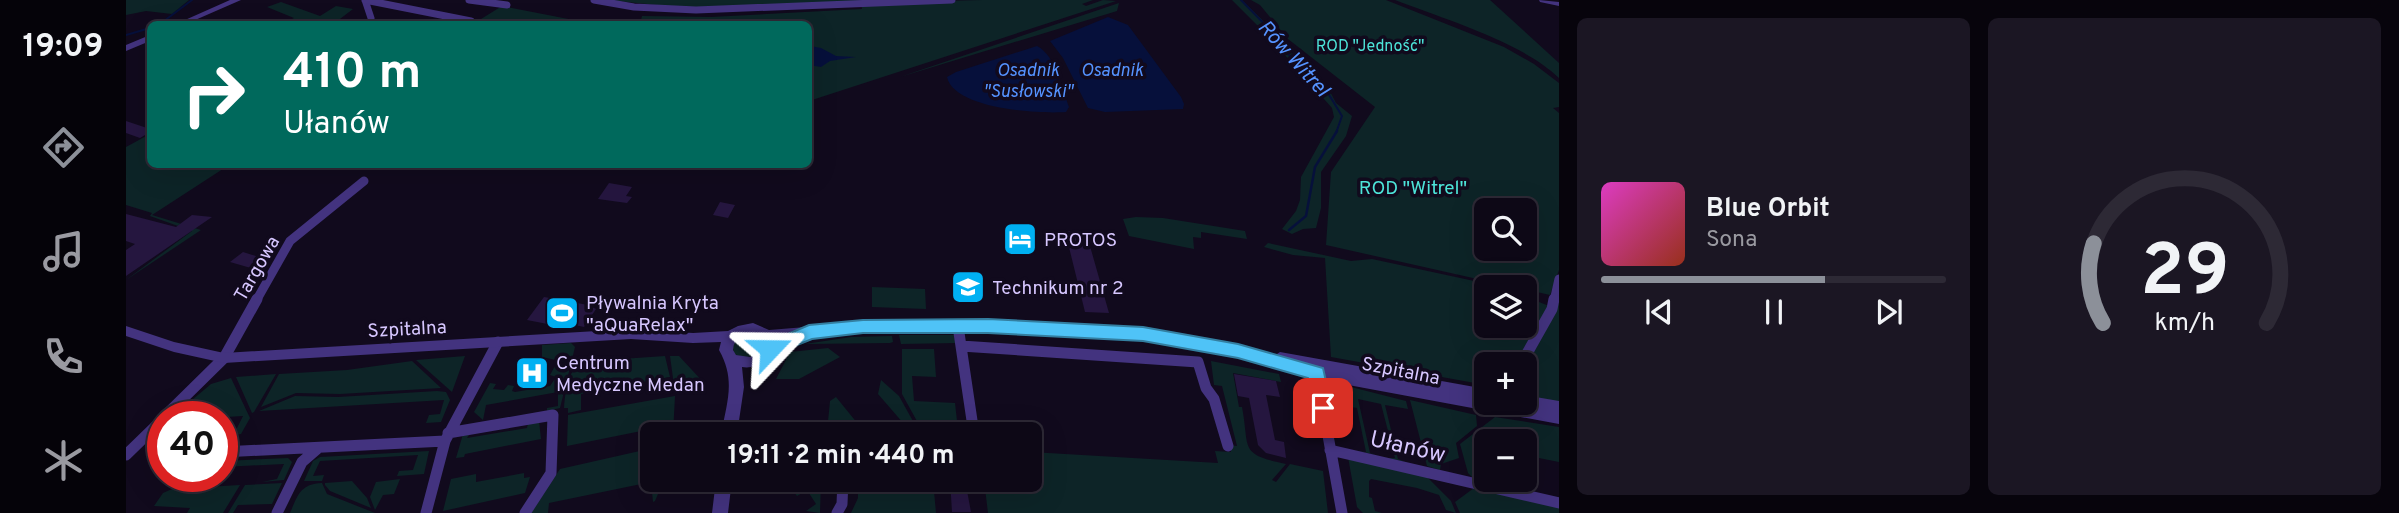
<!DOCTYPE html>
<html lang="pl">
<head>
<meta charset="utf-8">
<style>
  :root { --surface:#0d0816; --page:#1b1623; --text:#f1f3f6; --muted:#9a9aa1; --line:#2d2935; --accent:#8c9099 }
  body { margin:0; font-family:Overpass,sans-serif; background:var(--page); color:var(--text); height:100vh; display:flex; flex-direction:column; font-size:26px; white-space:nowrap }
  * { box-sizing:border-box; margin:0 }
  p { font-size:23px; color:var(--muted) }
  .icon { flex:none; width:38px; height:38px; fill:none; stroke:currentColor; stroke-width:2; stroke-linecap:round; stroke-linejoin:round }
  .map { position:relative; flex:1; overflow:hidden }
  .drawer { display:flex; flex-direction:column; gap:18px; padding:18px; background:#07040c; width:840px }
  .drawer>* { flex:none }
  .top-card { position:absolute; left:21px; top:21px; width:665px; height:147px; border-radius:10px; box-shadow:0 7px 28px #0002,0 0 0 2px var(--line); background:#00695c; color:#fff; overflow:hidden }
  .tools { position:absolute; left:1348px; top:198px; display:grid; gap:14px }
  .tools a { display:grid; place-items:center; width:63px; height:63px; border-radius:10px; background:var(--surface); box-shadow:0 7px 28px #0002,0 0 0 2px var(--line); font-size:35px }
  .speed { position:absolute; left:21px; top:401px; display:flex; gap:14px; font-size:35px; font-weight:700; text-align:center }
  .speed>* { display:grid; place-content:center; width:91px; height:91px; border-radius:50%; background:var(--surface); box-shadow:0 7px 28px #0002,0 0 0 2px var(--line); line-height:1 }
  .speed .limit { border:10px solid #d22; background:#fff; color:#111 }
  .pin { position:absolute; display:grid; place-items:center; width:60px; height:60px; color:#fff; margin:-30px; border-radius:14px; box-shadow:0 4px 10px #0006 }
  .me { position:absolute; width:77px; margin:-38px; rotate:67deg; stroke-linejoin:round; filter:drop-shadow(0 0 5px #0008) }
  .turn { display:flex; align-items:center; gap:24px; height:147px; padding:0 21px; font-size:32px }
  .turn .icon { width:91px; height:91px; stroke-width:2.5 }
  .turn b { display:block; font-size:49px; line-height:60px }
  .drawer .tile { flex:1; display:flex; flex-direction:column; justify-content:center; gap:10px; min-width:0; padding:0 24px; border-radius:10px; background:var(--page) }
  .drawer .dial { align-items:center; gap:0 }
  .dial svg { height:182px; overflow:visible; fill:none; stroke:var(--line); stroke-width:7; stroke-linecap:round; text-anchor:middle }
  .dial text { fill:var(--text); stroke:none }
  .song { display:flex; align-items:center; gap:21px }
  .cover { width:84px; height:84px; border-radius:10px; background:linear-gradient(135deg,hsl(310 70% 55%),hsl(10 70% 35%)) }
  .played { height:7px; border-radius:4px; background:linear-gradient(90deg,var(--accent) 65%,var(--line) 65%) }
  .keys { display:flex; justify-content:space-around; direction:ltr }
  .drawer .tiles { flex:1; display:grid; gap:18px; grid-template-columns:repeat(2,1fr) }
  .trip { position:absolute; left:514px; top:422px; width:402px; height:70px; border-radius:10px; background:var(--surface); box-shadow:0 7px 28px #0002,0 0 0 2px var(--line); font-weight:700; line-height:70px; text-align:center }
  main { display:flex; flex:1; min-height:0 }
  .dock { display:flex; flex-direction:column; width:126px; justify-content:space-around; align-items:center; background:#050309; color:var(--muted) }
  .dock .icon { width:49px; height:49px }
  .dock .active { color:var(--accent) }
  .dock b { font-size:32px; color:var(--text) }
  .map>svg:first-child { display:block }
</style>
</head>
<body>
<main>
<nav class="dock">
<b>19:09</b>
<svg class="icon active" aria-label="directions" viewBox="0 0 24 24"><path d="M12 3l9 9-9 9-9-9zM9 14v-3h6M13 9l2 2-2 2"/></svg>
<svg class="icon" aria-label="music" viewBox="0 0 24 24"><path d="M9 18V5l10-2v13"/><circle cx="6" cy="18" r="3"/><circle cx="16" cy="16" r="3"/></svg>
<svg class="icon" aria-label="phone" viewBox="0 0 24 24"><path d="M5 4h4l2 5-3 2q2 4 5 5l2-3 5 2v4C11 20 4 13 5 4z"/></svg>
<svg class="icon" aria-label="climate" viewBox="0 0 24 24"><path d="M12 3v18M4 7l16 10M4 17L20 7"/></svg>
</nav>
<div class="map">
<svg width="1433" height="513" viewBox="0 0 1433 513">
  <rect width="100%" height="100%" fill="#110a1d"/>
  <!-- green -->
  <path fill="#0d2427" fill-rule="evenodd" d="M0,0h63l-17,14 -26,-3 -20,4z
    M481,0h290l-210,8z
    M856,0h111l-11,4 4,2 17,-6 13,1 -307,100 -1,-77h-168l2,-8 69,1 151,-8 -1,-6z
    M1106,0h10l6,6 55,54 -3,1 26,23 10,19 16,13 -6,20 -25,36v36l-5,20 -13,1 -11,5 -10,-5 14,-18 4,-11 1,-23 33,-60 -2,-9 -63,-71z
    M1125,0h135l118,47 30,17 25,19v24l-6,1 6,5v157l-9,25 -26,-6v-2h-11l-187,-42 5,-73 44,-65 -87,-68 -28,-34zM1360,210h38v38h-38z
    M1269,0h95l69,63v15c-37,-36 -115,-59 -164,-78z
    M155,2l39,14 16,-10 17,3 -17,13 30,2h-84l12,-6 -27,-11z
    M993,3l-2,8 -217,66z
    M376,6l92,18h-121z
    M24,134v30l79,1 -77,50 49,15 -75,50 66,-49 -42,-15 2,-3 -26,-8v-58z
    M1010,217l27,1 82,13 2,8 -46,-7v6l-8,-1 1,12 -65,-13 -6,-17z
    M1142,243l83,18 21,-2 130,28h-16v39h38v-30l25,10 -32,58h-31v21l-155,-28 -6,-99 -32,-3 -29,-8z
    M746,287l53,2 1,20 -54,-2z
    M1433,298v105l-35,-5v-32z
    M615,335l4,2v7h5l2,-8 7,2 4,7 -3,7 -14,6 -12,-4 -2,-11z
    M773,335h55l2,8 -55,1z
    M766,336l1,6 -3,1 -85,1 46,-7z
    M445,343l4,4 -15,61 -13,3v-3l11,-2v-14l-72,13 -3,15 -9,-8 16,-29 6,1 -3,5 11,1 4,-5 6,1 -2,5 3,1 35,-6 6,-9 -6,-2 5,-9 6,1 4,-5 -23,-5v-12z
    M702,348l12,9 -41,22h-23l14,-27z
    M776,349h32l2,28 -24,-1 2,25 41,2 2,18 -39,2 -16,-29z
    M339,356l-13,36 -36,-32z
    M460,356l3,3v5h7v4l9,-1 2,-7 58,-4 5,21 -89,17v16l-13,3v-5h-4c2,-23 4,-37 22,-52z
    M544,356h9l26,28 -30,9z
    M286,361l29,27 -101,6 -44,-1 -35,14 18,-33 68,-4z
    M1085,361l68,13 2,8 -48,-9 6,34h3c8,42 -4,47 44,57l-14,16 4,2 14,-18 33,7 5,42h-340l-4,-33h47v-28l187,11 -3,-12 16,1 -1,-7 7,1 -15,-60 -8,-1z
    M150,374l-22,38 -2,1 -16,-36z
    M105,378l19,40 -9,16 -19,3 14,-7 7,-14 -17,1 -4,5v-6h-49l38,-32z
    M755,380l18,16 15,27 -10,1 -26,-30z
    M1225,387l55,14 2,8 -23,-4 13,54 8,3 -19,-4h8l-14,-54 -23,-5 12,54 8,2 -20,-4 8,1 -9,-44 -23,-4 -3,-16z
    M311,391l9,1 4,8 -9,22 -15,1 3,-8 11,-1 4,-14 -185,11 36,-15 43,1z
    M549,396l-2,38h-11l-1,-7 -94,19 1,-31z
    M710,397l22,27 -16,9 -15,-1 3,-31z
    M1284,400l66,15 1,11 -21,17 3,15 -18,6 -1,6 -13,-4z
    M1369,417l64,10v35l-35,-7v-14h-38v7l-8,1 8,31 24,2v-2h5l2,6 -45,-9 -4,-4 -8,-29z
    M413,421l2,18 -76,15 -1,3 -8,1 7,-24 8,-2 -4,6 60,-10 1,-5z
    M527,448v32h11l-9,21 -2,1 -2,-20 -102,21 -1,10h-17l29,-44z
    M303,451l-5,23 -27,2 2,-5 14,-1 5,-15 -98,6 -7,15 11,-1 -2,6h-18l9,-20 7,-4z
    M1222,457l77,18 26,26 5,12 -10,-3 -7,-15 -22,-7 -46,-9 -2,2v16l3,1 3,13 7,2h-19l-6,-6z
    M162,458l4,4 -8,18 -22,2 15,-3 7,-15 -62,3v-6z
    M398,473v5l6,-1 -5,16 -82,18 8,-32 25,-5v8z
    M274,479l-6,15 -11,1 -8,15 -5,-13 6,-15z
    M672,480h23l-1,33 -14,-2 10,-7 -9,-14 -10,6 -6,-8 8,-6z
    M732,480h75l3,33h-85l7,-15z
    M226,481l15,17 4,10 -41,-17 -5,-6v-2z
    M156,483l-10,21 -34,1 -5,8h-5l17,-28z
    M196,483l5,11 48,19h-85c8,-18 10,-29 32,-30z
    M114,485l-17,28h-36l3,-5 -36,-2 9,-13 9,-4z
    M1348,488l85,18v7h-99l-5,-11z"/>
  <!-- water -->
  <path fill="#06103b" d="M982,17l20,8 53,72 3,7 -1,5 -78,3 -17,-4 -25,-50 -13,-17z
    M684,46l11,2 15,8 20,1 -26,4 -9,6 -12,-2z
    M911,46c19,10 25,42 32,61l-3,5c-28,2 -112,-3 -119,-35l9,-5z"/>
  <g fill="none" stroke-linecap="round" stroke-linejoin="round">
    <!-- stream-far1 -->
    <path stroke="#06103b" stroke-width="2" d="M1115,0l37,38 10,16 40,39 14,23 -6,17
      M34,24l32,-24
      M0,35l24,-7"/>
    <!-- stream -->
    <path stroke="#06103b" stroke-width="2.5" d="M1163,230l17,-14 9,-49 22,-36"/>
  </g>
  <!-- building -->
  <path fill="#25163f" d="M0,121l24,8v3l-10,6 -14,-5z
    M483,183l23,4 -6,9 6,1 -5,6 -29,-4z
    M594,202l15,3 -7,13 -15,-3z
    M0,214l50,13 16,-12 20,2 -86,59v-26l9,-6 -9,-3z
    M939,231l21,1 23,81 -24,-1z
    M117,252l19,6 8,2 -12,10 -28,-8z
    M418,297l44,8 8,4 -12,18 -9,-2 -2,4 -46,-9z
    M401,363l17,5 -7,15 -17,-3 3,-6 -6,-1 5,-8z
    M1108,374l42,7 4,16 -14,-2 9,45 9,2 2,16 -20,-5 -8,-8 -9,-47 -11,-2z
    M824,480h15l6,32h-19z"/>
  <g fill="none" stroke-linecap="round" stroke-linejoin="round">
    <!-- minor-far2 -->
    <path stroke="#43337f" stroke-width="7" d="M239,0l106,21
      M239,0l6,18
      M343,0l38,5
      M468,0l40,7 62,3 256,-10"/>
    <!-- minor-far1 -->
    <path stroke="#43337f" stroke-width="9" d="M130,301l34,-60 74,-60
      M1428,301l5,-22"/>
    <!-- minor -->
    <path stroke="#43337f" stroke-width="11" d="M832,326l16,108
      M835,346l237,16 8,26 8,11 14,47
      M1395,364l31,-55 2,-10
      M1190,369l26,144
      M39,416l59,-58 33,-59
      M322,433l105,-18 -2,58 -26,40
      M1204,450l229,53
      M96,452l223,-11
      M0,455l37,-36
      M151,513l25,-51 15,-13
      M300,513l19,-72 53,-99
      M711,513l5,-9 1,-24"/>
    <!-- tertiary -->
    <path fill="#43337f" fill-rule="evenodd" d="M104,0h11l-55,24h-10z
      M1413,0l20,2v4l-19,-4z
      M24,35v6l-24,10v-6z
      M754,321c82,0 165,-1 247,6 49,4 99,15 147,29l6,-4 206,37v13l32,2 -1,-2h7v-7l35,6v23l-243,-45 -78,-23 -46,-10 -64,-9 -140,-6h-108l-104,8c0,4 1,8 0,12 -3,13 -24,18 -34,16l2,20 -7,47h-16c6,-32 15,-54 -2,-84l2,-8 -28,1 -62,-4 -407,24 -50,-11 -48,-16v-10l48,16 50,11 407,-24 62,4 35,-2 10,-5 15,-3 16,7zM627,333l9,6v10l-12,8 -14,-2 -3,-5c1,-12 9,-16 20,-17z
      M590,480h16l-4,33h-16z"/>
  </g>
  <!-- route -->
  <path fill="#4fc3f7" stroke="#337fa1" stroke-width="2" d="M862,319l155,8 95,17 85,24 9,40 -3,6 -6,2 -7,-2 -8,-36 -70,-20 -95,-17 -155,-8h-125l-51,6 -42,17 -6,-2 -3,-5 3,-5 45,-19 54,-5z"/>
  <!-- icons -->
  <defs>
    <g id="hotel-square" transform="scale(1.75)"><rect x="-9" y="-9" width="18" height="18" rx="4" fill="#00b0f2" stroke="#110a1d"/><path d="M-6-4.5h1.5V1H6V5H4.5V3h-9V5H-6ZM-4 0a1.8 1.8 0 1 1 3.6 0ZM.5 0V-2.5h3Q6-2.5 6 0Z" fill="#fff"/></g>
    <g id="school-square" transform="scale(1.75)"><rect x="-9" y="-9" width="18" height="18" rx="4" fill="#00b0f2" stroke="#110a1d"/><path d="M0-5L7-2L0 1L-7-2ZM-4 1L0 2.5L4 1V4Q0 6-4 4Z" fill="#fff"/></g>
    <g id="stadium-square" transform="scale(1.75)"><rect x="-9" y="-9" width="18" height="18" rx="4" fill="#00b0f2" stroke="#110a1d"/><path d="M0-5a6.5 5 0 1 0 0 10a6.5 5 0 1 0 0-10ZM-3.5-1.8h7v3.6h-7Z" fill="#fff"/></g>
    <g id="hospital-square" transform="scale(1.75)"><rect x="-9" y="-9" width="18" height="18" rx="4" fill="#00b0f2" stroke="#110a1d"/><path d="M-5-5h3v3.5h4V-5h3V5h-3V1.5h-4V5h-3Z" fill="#fff"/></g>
  </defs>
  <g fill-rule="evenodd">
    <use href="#hotel-square" x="894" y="239"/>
    <use href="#school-square" x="842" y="287"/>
    <use href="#stadium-square" x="436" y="313"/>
    <use href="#hospital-square" x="406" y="373"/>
  </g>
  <g text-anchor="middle" stroke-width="7" stroke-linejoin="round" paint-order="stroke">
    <!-- far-park labels -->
    <g font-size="16" fill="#4de4d9" stroke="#110a1d">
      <text x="1244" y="51">ROD "Jedność"</text>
    </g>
    <!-- far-water labels -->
    <g font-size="18" font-style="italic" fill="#5593ff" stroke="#110a1d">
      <text x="902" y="76">Osadnik<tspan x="902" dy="21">"Susłowski"</tspan></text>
      <text x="986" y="76">Osadnik</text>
    </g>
    <!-- park labels -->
    <g font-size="19" fill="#4de4d9" stroke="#110a1d">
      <text x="1287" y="194">ROD "Witrel"</text>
    </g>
    <!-- poi labels -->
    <g font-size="19" fill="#d7c7ff" stroke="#110a1d" text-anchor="start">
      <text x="918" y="246">PROTOS</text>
      <text x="866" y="294">Technikum nr 2</text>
      <text x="460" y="309">Pływalnia Kryta<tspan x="460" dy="22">"aQuaRelax"</tspan></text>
      <text x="430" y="369">Centrum<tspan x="430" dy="22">Medyczne Medan</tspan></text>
    </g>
    <!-- street labels -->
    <g font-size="19" fill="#d7c7ff" stroke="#110a1d">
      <text transform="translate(130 268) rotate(-60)" y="7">Targowa</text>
      <text transform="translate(281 328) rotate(-3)" y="7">Szpitalna</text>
      <text transform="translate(1275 370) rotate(11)" y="7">Szpitalna</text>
    </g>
    <!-- water labels -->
    <g font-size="21" font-style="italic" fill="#5593ff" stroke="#110a1d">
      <text transform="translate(1168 58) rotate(48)" y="7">Rów Witrel</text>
    </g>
    <!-- near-street labels -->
    <g font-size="23" fill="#d7c7ff" stroke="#110a1d">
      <text transform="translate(1282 446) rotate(13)" y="8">Ułanów</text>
    </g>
  </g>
</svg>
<div class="tools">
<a><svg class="icon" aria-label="search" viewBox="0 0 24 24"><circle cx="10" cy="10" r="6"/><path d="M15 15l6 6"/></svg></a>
<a><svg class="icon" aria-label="layers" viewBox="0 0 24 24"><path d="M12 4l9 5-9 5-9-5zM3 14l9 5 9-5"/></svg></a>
<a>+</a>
<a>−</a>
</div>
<div class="speed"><div class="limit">40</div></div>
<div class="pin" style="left:1197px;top:408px;background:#d93025"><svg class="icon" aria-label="arrive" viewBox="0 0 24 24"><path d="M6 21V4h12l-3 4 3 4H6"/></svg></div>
<svg class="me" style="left:644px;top:349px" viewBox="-20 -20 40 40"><path d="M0-17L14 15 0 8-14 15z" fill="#4fc3f7" stroke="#fff" stroke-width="4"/></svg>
<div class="trip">19:11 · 2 min · 440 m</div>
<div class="top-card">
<div class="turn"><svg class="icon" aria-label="right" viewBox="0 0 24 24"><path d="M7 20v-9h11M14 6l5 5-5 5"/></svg><div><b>410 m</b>Ułanów</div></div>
</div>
</div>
<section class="drawer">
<div class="tiles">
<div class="tile">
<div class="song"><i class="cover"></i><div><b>Blue Orbit</b><p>Sona</p></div></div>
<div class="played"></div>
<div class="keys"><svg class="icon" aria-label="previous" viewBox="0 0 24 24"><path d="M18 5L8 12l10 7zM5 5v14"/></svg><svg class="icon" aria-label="pause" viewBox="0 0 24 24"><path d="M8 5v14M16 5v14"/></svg><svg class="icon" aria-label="next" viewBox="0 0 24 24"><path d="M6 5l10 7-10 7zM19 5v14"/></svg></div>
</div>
<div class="tile dial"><svg viewBox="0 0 100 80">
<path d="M14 69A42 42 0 1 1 86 69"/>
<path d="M14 69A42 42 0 0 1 10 34" stroke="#8c9099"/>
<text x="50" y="56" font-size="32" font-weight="700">29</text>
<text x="50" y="72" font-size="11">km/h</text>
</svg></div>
</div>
</section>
</main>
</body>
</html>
